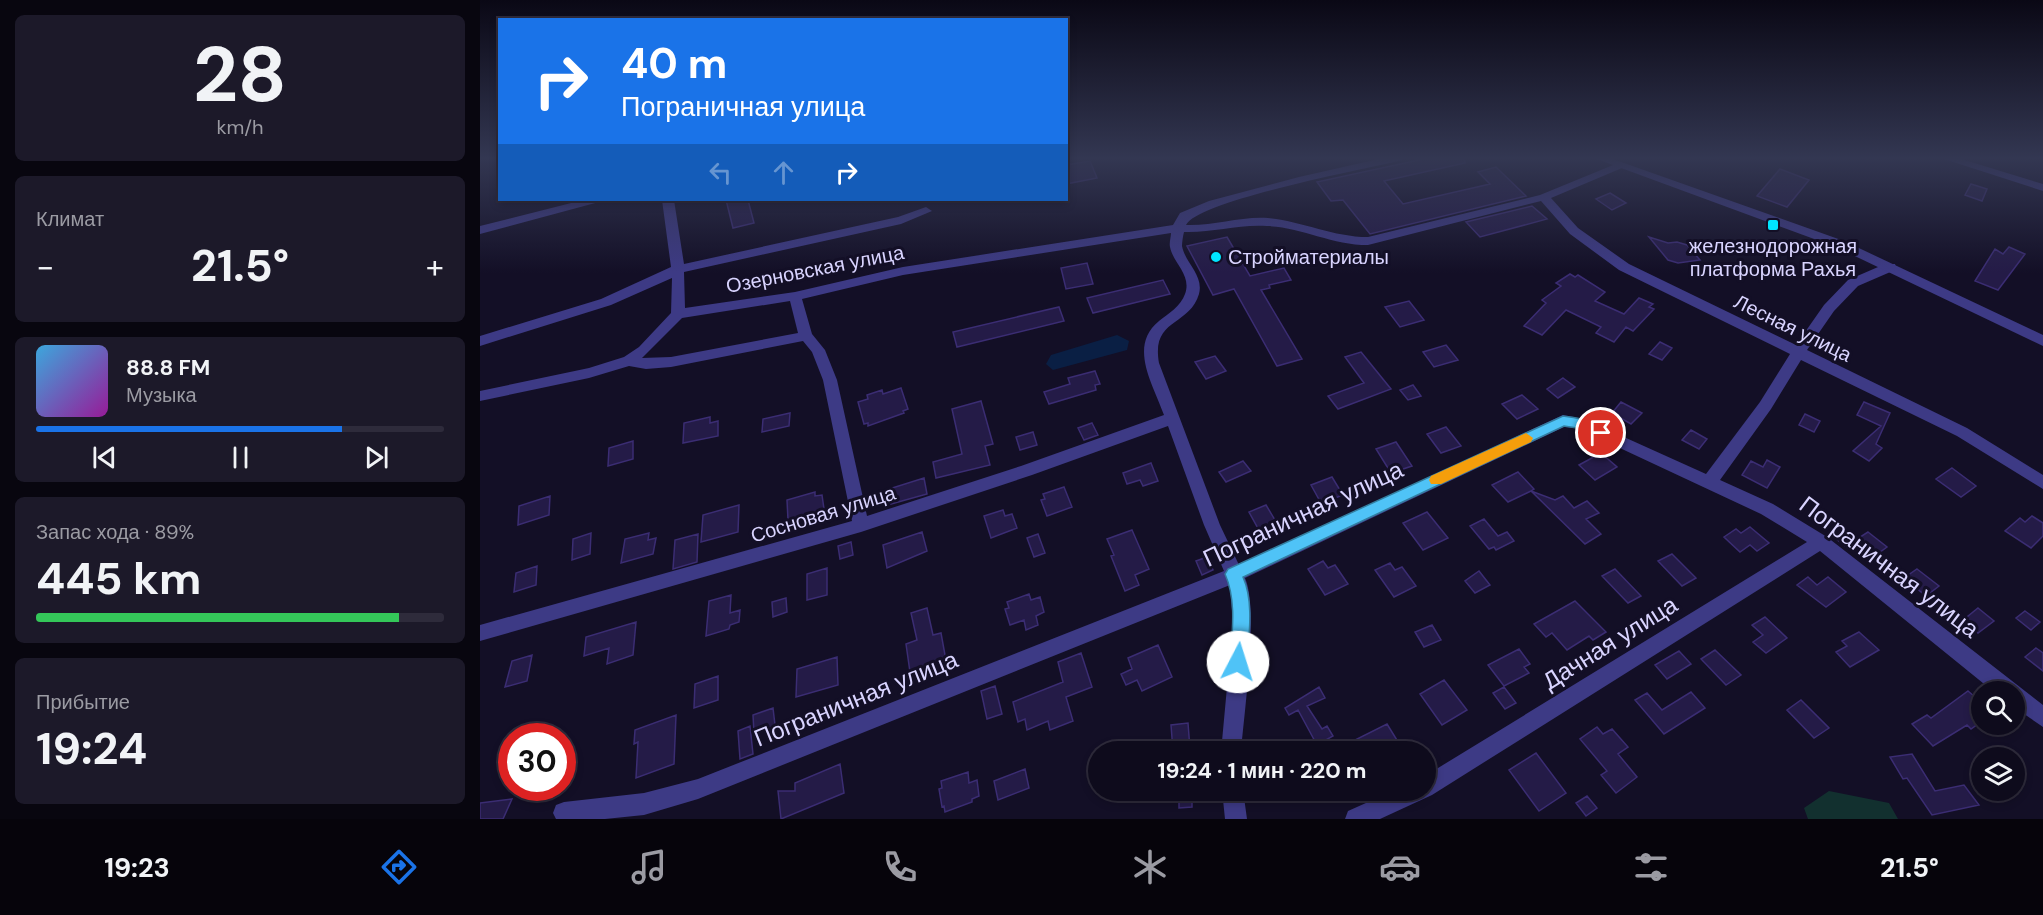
<!DOCTYPE html>
<html lang="ru">
<head>
<meta charset="utf-8">
<style>
  :root { --surface:#0e0b1c; --page:#1c1929; --text:#f1f3f6; --muted:#9b9ba3; --line:#2e2b3b; --accent:#1a73e8 }
  body { margin:0; font-family:"DM Sans",sans-serif; background:var(--page); color:var(--text); height:100vh; display:flex; flex-direction:column; font-size:22px; white-space:nowrap }
  * { box-sizing:border-box; margin:0 }
  p { font-size:20px; color:var(--muted) }
  .icon { flex:none; width:33px; height:33px; fill:none; stroke:currentColor; stroke-width:2; stroke-linecap:round; stroke-linejoin:round }
  .map { position:relative; flex:1; overflow:hidden }
  .panel { display:flex; flex-direction:column; gap:15px; padding:15px; background:#08060f; width:480px }
  .panel>* { flex:none }
  .hud { position:absolute; left:18px; top:18px; width:570px; height:183px; border-radius:0px; box-shadow:0 3px 9px #0003,0 0 0 2px var(--line); background:#1a73e8; color:#fff; overflow:hidden }
  .buttons { position:absolute; left:1491px; top:681px; display:grid; gap:12px }
  .buttons a { display:grid; place-items:center; width:54px; height:54px; border-radius:50%; background:var(--surface); box-shadow:0 3px 9px #0003,0 0 0 2px var(--line); font-size:30px }
  .speed { position:absolute; left:18px; top:723px; display:flex; gap:12px; font-size:30px; font-weight:700; text-align:center }
  .speed>* { display:grid; place-content:center; width:78px; height:78px; border-radius:50%; background:var(--surface); box-shadow:0 3px 9px #0003,0 0 0 2px var(--line); line-height:1 }
  .speed .limit { border:9px solid #d22; background:#fff; color:#111 }
  .pin { position:absolute; display:grid; place-items:center; width:51px; height:51px; color:#fff; margin:-26px; border:3px solid #fff; border-radius:50%; box-shadow:0 2px 6px #0007 }
  .me { position:absolute; width:66px; margin:-33px; rotate:5deg; stroke-linejoin:round; filter:drop-shadow(0 0 4px #0008) }
  .turn { display:flex; align-items:center; gap:21px; height:126px; padding:0 24px; font-size:27px }
  .turn .icon { width:78px; height:78px; stroke-width:2.5 }
  .turn b { display:block; font-size:42px; line-height:51px }
  .lanes { display:flex; align-items:center; height:57px; padding:0 24px; background:#0003; justify-content:center; gap:30px; direction:ltr }
  .lanes .off { opacity:.35 }
  .big { font-size:45px; font-weight:700; line-height:1.1 }
  .panel .tile { flex:1; display:flex; flex-direction:column; justify-content:center; gap:9px; min-width:0; padding:0 21px; border-radius:9px; background:var(--page) }
  .panel .dial { align-items:center; gap:0 }
  .dial b { font-size:78px; line-height:1 }
  .song { display:flex; align-items:center; gap:18px }
  .cover { width:72px; height:72px; border-radius:9px; background:linear-gradient(135deg,hsl(200 70% 55%),hsl(300 70% 35%)) }
  .played { height:6px; border-radius:3px; background:linear-gradient(90deg,var(--accent) 75%,var(--line) 75%) }
  .keys { display:flex; justify-content:space-around; direction:ltr }
  .heat { display:flex; justify-content:space-between; align-items:center; font-size:33px; direction:ltr }
  .charge { height:9px; border-radius:4px; background:linear-gradient(90deg,#34c759 89%,var(--line) 0) }
  .trip { position:absolute; left:608px; top:741px; width:348px; height:60px; border-radius:30px; background:var(--surface); box-shadow:0 3px 9px #0003,0 0 0 2px var(--line); font-weight:700; line-height:60px; text-align:center }
  .menu { display:flex; height:96px; justify-content:space-around; align-items:center; background:#06040b; color:var(--muted) }
  .menu .icon { width:42px; height:42px }
  .menu .selected { color:var(--accent) }
  .menu b { font-size:27px; color:var(--text) }
  main { display:flex; flex:1; min-height:0 }
  .map>svg:first-child { display:block }
</style>
</head>
<body>
<main>
<section class="panel">
<div class="tile dial"><b>28</b><p>km/h</p></div>
<div class="tile"><p>Климат</p>
<div class="heat"><a>−</a><b class="big">21.5°</b><a>+</a></div>
</div>
<div class="tile">
<div class="song"><i class="cover"></i><div><b>88.8 FM</b><p>Музыка</p></div></div>
<div class="played"></div>
<div class="keys"><svg class="icon" aria-label="previous" viewBox="0 0 24 24"><path d="M18 5L8 12l10 7zM5 5v14"/></svg><svg class="icon" aria-label="pause" viewBox="0 0 24 24"><path d="M8 5v14M16 5v14"/></svg><svg class="icon" aria-label="next" viewBox="0 0 24 24"><path d="M6 5l10 7-10 7zM19 5v14"/></svg></div>
</div>
<div class="tile"><p>Запас хода · 89%</p><b class="big">445 km</b><div class="charge"></div></div>
<div class="tile"><p>Прибытие</p><b class="big">19:24</b></div>
</section>
<div class="map">
<svg width="1563" height="819" viewBox="0 0 1563 819">
  <rect width="100%" height="100%" fill="#130f26"/>
  <!-- green -->
  <path fill="#12302f" d="M1349,791l60,12 9,16h-90l-4,-11z"/>
  <!-- water -->
  <path fill="#0a1f44" d="M637,335l12,6 -2,9 -74,20 -7,-6 5,-9z"/>
  <!-- building -->
  <path fill="#241b47" stroke="#3b2d73" stroke-width="1.5" d="M948,158h36l1,5 -81,18 19,23 87,-20 -12,-12 18,-5 30,29 -156,38 -27,-34 -12,1 -14,-19z
    M610,161l7,17 -31,6v-19z
    M1300,169l29,11 -22,27 -30,-11z
    M1491,184l16,5 -5,12 -17,-6z
    M1130,193l16,10 -14,7 -16,-11z
    M246,200h22l6,23 -21,5z
    M1052,206l15,13 -67,18 -14,-15z
    M747,237l23,39 34,-8 7,12 -22,5 1,3 -9,2 41,69 -25,7 -43,-77 -21,6 -26,-49z
    M1169,237l19,6 9,-1 10,3 13,15 -22,3 -10,-3z
    M1529,247l16,7 -27,36 -23,-9 20,-32 8,5z
    M607,263l6,21 -27,5 -5,-21z
    M1090,274l5,3 3,-2 27,17 -10,9 29,13 15,-16 14,6 -4,3 5,2 -21,22 -7,-4 -12,15 -18,-9 5,-6 -35,-17 -24,25 -18,-9 22,-23 -4,-3 19,-14 -5,-3z
    M683,280l7,14 -77,19 -6,-15z
    M929,301l15,19 -24,7 -15,-20z
    M579,307l5,14 -107,26 -4,-15z
    M1180,342l12,6 -10,12 -13,-6z
    M966,345l12,15 -24,7 -11,-15z
    M881,352l30,37 -53,20 -10,-13 36,-13 -19,-26z
    M735,356l11,15 -20,8 -11,-17z
    M615,371l5,13 -5,1 1,5 -47,14 -5,-12 26,-8 -2,-6z
    M1083,378l12,9 -17,11 -11,-9z
    M933,385l8,11 -13,4 -8,-10z
    M421,388l7,21 -5,2 1,2 -36,13v-3l-4,1 -6,-22 10,-3 -1,-4 15,-5 1,4z
    M1042,395l16,14 -21,10 -15,-15z
    M501,401l12,43 -8,2 5,19 -54,13 -3,-16 29,-8 -10,-45z
    M1141,402l21,11 -11,11 -19,-11z
    M1384,402l26,11 -14,31 6,4 -13,13 -16,-10 28,-25 -24,-11z
    M310,413l-1,13 -27,6 1,-13z
    M1325,414l15,7 -6,11 -15,-7z
    M230,417v6l8,-2v15l-35,7 1,-20z
    M612,423l6,12 -14,5 -6,-12z
    M966,427l15,19 -20,7 -14,-19z
    M1211,430l16,9 -8,10 -17,-9z
    M553,432l4,13 -17,5 -4,-13z
    M153,441v18l-25,7 1,-18z
    M916,442l16,24 -21,7 -15,-24z
    M1121,453l16,14 -22,13 -16,-15z
    M1287,460l13,7 -13,21 -25,-13 9,-14 12,6z
    M763,461l8,10 -25,11 -7,-10z
    M671,463l7,18 -15,5 -3,-6 -13,4 -4,-11z
    M1472,468l24,18 -15,11 -25,-18z
    M1038,472l16,17 -3,2 24,9 8,-4 11,12 13,-7 12,12 -13,6 15,15 -16,10 -54,-53 -23,11 -16,-17z
    M852,477l11,18 -22,8 -10,-18z
    M444,478l3,16 -36,10 -2,-15z
    M584,487l8,20 -25,9 -6,-16 4,-1 -2,-5z
    M335,492v4l7,-1 2,14 -36,11 -1,-20z
    M70,496l-1,19 -31,10 1,-19z
    M259,505l-1,27 -37,10 2,-27z
    M786,505l12,20 -18,7 -11,-20z
    M523,510l2,6 7,-2 5,14 -26,10 -7,-22z
    M947,512l21,26 -25,12 -20,-27z
    M1552,516l11,7v13l-12,12 -26,-17 15,-13 5,4z
    M1004,519l14,17 9,-4 7,9 -18,9 -2,-3 -5,2 -19,-23z
    M1270,527l19,16 -12,8 -7,-6 -10,7 -16,-15 12,-8 5,4z
    M652,530l17,39 -14,6 4,10 -14,6 -14,-35 3,-1 -7,-16z
    M1365,530l10,8 -10,8 -10,-8z
    M442,532l5,19 -40,17 -4,-23z
    M1388,532l19,15 -11,8 -19,-16z
    M111,533l-1,21 -18,6 1,-21z
    M169,533l-1,7 8,-2 -3,16 -32,9 4,-24z
    M218,534l-1,28 -24,7 2,-29z
    M558,534l7,19 -11,4 -7,-19z
    M371,542l2,13 -13,4 -2,-13z
    M1192,554l24,24 -14,8 -24,-25z
    M727,557l6,13 -11,5 -6,-14z
    M843,561l5,7 7,-3 13,19 -23,11 -17,-26z
    M910,563l5,7 7,-3 14,19 -22,11 -19,-27z
    M57,566l-1,19 -22,7 2,-19z
    M347,568v27l-20,5v-26z
    M1135,569l26,27 -13,7 -26,-27z
    M1437,569l22,17 -13,10 -22,-18z
    M999,571l11,14 -15,8 -10,-12z
    M1328,577l9,8 11,-8 18,15 -20,15 -29,-22z
    M549,594l2,6 9,-3 4,15 -8,4 2,9 -12,5 -2,-10 -14,5 -5,-16 4,-1 -2,-6z
    M251,595l-1,18 10,-3 -1,12 -9,3 -1,4 -23,7 3,-35z
    M306,598l1,14 -14,5 -1,-15z
    M1095,601l31,31 -13,8 -4,-4 -22,14 -15,-17 -6,4 -12,-13z
    M447,608l6,27 8,-2 6,33 -36,13 -5,-35 11,-4 -6,-27z
    M1498,608l16,13 -16,12 -16,-12z
    M1545,611l15,11 -9,8 -15,-12z
    M1285,617l22,21 -21,15 -13,-11 10,-7 -11,-10z
    M156,622l-3,33 -26,9 2,-16 -25,8 2,-19z
    M952,625l9,15 -17,7 -9,-15z
    M1379,632l20,18 -29,17 -14,-15 11,-6 -5,-5z
    M678,645l14,32 -30,14 -5,-11 -11,5 -5,-11 11,-5 -4,-11z
    M1556,648l7,5v18l-18,-14z
    M1039,649l11,15 -6,3 5,6 -25,13 -16,-21z
    M1235,650l26,25 -15,10 -25,-26z
    M1199,651l12,13 -24,15 -12,-14z
    M601,653l11,34 -26,10 7,24 -23,9 -2,-9 -21,9 -2,-11 -7,3 -5,-20 50,-20 -5,-20z
    M52,655l-5,26 -22,6 7,-26z
    M357,657l1,28 -42,12 1,-28z
    M238,676v24l-24,8 1,-24z
    M964,680l23,30 -25,15 -22,-31z
    M515,686l7,28 -15,5 -6,-28z
    M839,687l6,11 -18,8 15,23 5,-3 6,10 -16,9 -19,-35 -9,5 -4,-7z
    M1024,687l12,16 -11,6 -12,-16z
    M1488,691l14,12v18l-11,8 -4,-4 -34,21 -21,-22 15,-9 4,3z
    M1211,692l14,16 -41,26 -29,-34 12,-7 15,17z
    M1321,700l28,28 -15,10 -27,-28z
    M293,708l2,17 -21,8 -1,-18z
    M196,715l-2,49 -38,14 2,-36 -4,2 1,-14z
    M708,723l2,26 -17,2 -2,-26z
    M907,724l13,21 -11,7h-32l-6,-10z
    M270,726l3,28 -13,5 -2,-28z
    M1117,727l6,7 9,-5 16,18 -10,7 19,23 -21,16 -15,-18 6,-4 -27,-32z
    M1056,753l30,40 -27,18 -30,-41z
    M1432,754l23,37 29,-6 15,20 -47,10 -25,-37 -4,1 -13,-22z
    M360,764l4,29 -63,26 -3,-28h17v-8z
    M545,769l4,19 -31,12 -4,-19z
    M488,772l1,11 8,-3 2,16 -7,3v3l-27,10 -1,-6 -2,1 -3,-18 3,-1 -1,-7z
    M699,790h13v17l-13,1z
    M1107,796l10,12 -11,8 -10,-13z
    M32,799l-9,20h-23v-16z"/>
  <g fill="none" stroke-linecap="round" stroke-linejoin="round">
    <!-- minor -->
    <path fill="#3d3a85" fill-rule="evenodd" d="M903,158h20l-1,2c-35,9 -204,40 -216,65 28,1 55,-9 82,-7 34,3 65,19 100,19l172,-42 78,-32 6,3 -2,2 -71,30 27,30 51,36 167,81 28,-40 24,-25 37,-16h10l1,3 -1,3 -37,16 -24,25 -27,39 160,78 76,47v14l-86,-53 -156,-76 -30,49 -51,71 53,24 54,33 216,168v22l-29,-20v-15h-20l-174,-141 -388,244 -52,24h-35l3,-8 47,-21h30v-14l382,-234 -46,-28 -184,-86 -13,-1 -319,151c14,32 -1,135 -4,174h-20l12,-130 -3,-37 -532,214 -54,16 -39,4h-49l-3,-6 3,-8 8,-3 80,-9 54,-14 526,-208 -20,-46 -36,-99 -136,49 -171,57 -381,109v-16l372,-104 -29,-141 -11,-28 -9,-11 -132,26 -25,2 -17,-3 -40,12 -109,23v-10l109,-23 35,-11 15,-10 32,-34 1,-35 -61,27 -131,41v-10l121,-37 70,-32 -9,-67h12l10,64 214,-47 28,-10 6,4 -31,13 -217,48 1,36 110,-16 108,-25 270,-42 7,-12 29,-12 90,-24zM1061,201l29,33 49,36 171,84 -30,48 -54,72 -122,-55 -21,-4 -324,150 -19,-40 -61,-162c-8,-45 30,-36 40,-69 5,-19 -14,-31 -17,-48 0,-4 1,-10 2,-14 28,1 55,-8 83,-6 34,1 65,19 101,19zM691,233c0,4 -2,10 -1,14 3,16 22,28 15,47 -4,12 -17,20 -26,27 -31,25 -6,63 5,94l-143,51 -154,50 -30,-136 -12,-30 -13,-16 -10,-35 101,-24zM310,301l8,32 -127,24 -29,1 40,-40z
      M1461,158h17l85,26v7z
      M103,200h18l-2,2 -119,32v-8z
      M742,790h21l4,29h-22z"/>
    <!-- tertiary -->
    <path fill="#3d3a85" fill-rule="evenodd" d="M1114,158h16l234,83 199,94v11l-207,-99z"/>
  </g>
  <!-- sky -->
  <linearGradient id="sky" x2="0" y2="1"><stop stop-color="#0a0815"/><stop offset="0.58" stop-color="#333752"/><stop offset="1" stop-color="#333752" stop-opacity="0"/></linearGradient>
  <rect width="1563" height="273" fill="url(#sky)"/>
  <!-- route -->
  <path fill="#4fc3f7" stroke="#337fa1" stroke-width="1.5" d="M1083,416c14,2 36,4 45,17l-7,5 -24,-10 -13,-2 -321,151c11,25 6,58 4,85l-3,5 -6,3 -6,-3 -2,-5c2,-29 7,-61 -5,-88l3,-5z"/>
  <!-- slow -->
  <path fill="#f59e0b" d="M1046,433l7,5 -2,4 -90,42h-10l-2,-4 2,-4z"/>
  <!-- markers -->
  <g fill="#00e5ff" stroke="#130f26" stroke-width="2">
    <rect x="1287" y="219" width="12" height="12" rx="3"/>
    <circle cx="736" cy="257" r="6"/>
  </g>
  <g text-anchor="middle" stroke-width="6" stroke-linejoin="round" paint-order="stroke">
    <!-- poi labels -->
    <g font-size="20" fill="#d9d4ff" stroke="#130f26">
      <text x="1293" y="253">железнодорожная<tspan x="1293" dy="23">платформа Рахья</tspan></text>
      <text x="748" y="264" text-anchor="start">Стройматериалы</text>
    </g>
    <!-- street labels -->
    <g font-size="20" fill="#d9d4ff" stroke="#130f26">
      <text transform="translate(335 269) rotate(-11)" y="7">Озерновская улица</text>
      <text transform="translate(1313 328) rotate(26)" y="7">Лесная улица</text>
      <text transform="translate(343 514) rotate(-17)" y="7">Сосновая улица</text>
    </g>
    <!-- near-street labels -->
    <g font-size="24" fill="#d9d4ff" stroke="#130f26">
      <text transform="translate(823 514) rotate(-25)" y="8">Пограничная улица</text>
      <text transform="translate(1409 567) rotate(37)" y="8">Пограничная улица</text>
      <text transform="translate(1130 643) rotate(-32)" y="8">Дачная улица</text>
      <text transform="translate(376 699) rotate(-22)" y="8">Пограничная улица</text>
    </g>
  </g>
</svg>
<div class="buttons">
<a><svg class="icon" aria-label="search" viewBox="0 0 24 24"><circle cx="10" cy="10" r="6"/><path d="M15 15l6 6"/></svg></a>
<a><svg class="icon" aria-label="layers" viewBox="0 0 24 24"><path d="M12 4l9 5-9 5-9-5zM3 14l9 5 9-5"/></svg></a>
</div>
<div class="speed"><div class="limit">30</div></div>
<div class="pin" style="left:1121px;top:433px;background:#d93025"><svg class="icon" aria-label="arrive" viewBox="0 0 24 24"><path d="M6 21V4h12l-3 4 3 4H6"/></svg></div>
<svg class="me" style="left:758px;top:662px" viewBox="-20 -20 40 40"><circle r="19" fill="#fff"/><path d="M0-13L10 11 0 6-10 11z" fill="#4fc3f7"/></svg>
<div class="trip">19:24 · 1 мин · 220 m</div>
<div class="hud">
<div class="turn"><svg class="icon" aria-label="right" viewBox="0 0 24 24"><path d="M7 20v-9h11M14 6l5 5-5 5"/></svg><div><b>40 m</b>Пограничная улица</div></div>
<div class="lanes"><svg class="icon off" aria-label="left" viewBox="0 0 24 24"><path d="M17 20v-9H6M10 6l-5 5 5 5"/></svg><svg class="icon off" aria-label="ahead" viewBox="0 0 24 24"><path d="M12 20V5M6 11l6-6 6 6"/></svg><svg class="icon" aria-label="right" viewBox="0 0 24 24"><path d="M7 20v-9h11M14 6l5 5-5 5"/></svg></div>
</div>
</div>
</main>
<nav class="menu">
<b>19:23</b>
<svg class="icon selected" aria-label="directions" viewBox="0 0 24 24"><path d="M12 3l9 9-9 9-9-9zM9 14v-3h6M13 9l2 2-2 2"/></svg>
<svg class="icon" aria-label="music" viewBox="0 0 24 24"><path d="M9 18V5l10-2v13"/><circle cx="6" cy="18" r="3"/><circle cx="16" cy="16" r="3"/></svg>
<svg class="icon" aria-label="phone" viewBox="0 0 24 24"><path d="M5 4h4l2 5-3 2q2 4 5 5l2-3 5 2v4C11 20 4 13 5 4z"/></svg>
<svg class="icon" aria-label="climate" viewBox="0 0 24 24"><path d="M12 3v18M4 7l16 10M4 17L20 7"/></svg>
<svg class="icon" aria-label="car" viewBox="0 0 24 24"><path d="M5 17H2v-5l4-1 3-4h7l3 4 3 1v5h-3M9 17h6M6 11h13"/><circle cx="7" cy="17" r="2"/><circle cx="17" cy="17" r="2"/></svg>
<svg class="icon" aria-label="filters" viewBox="0 0 24 24"><path d="M4 7h16M4 17h16"/><circle cx="9" cy="7" r="2"/><circle cx="15" cy="17" r="2"/></svg>
<b>21.5°</b>
</nav>
</body>
</html>
